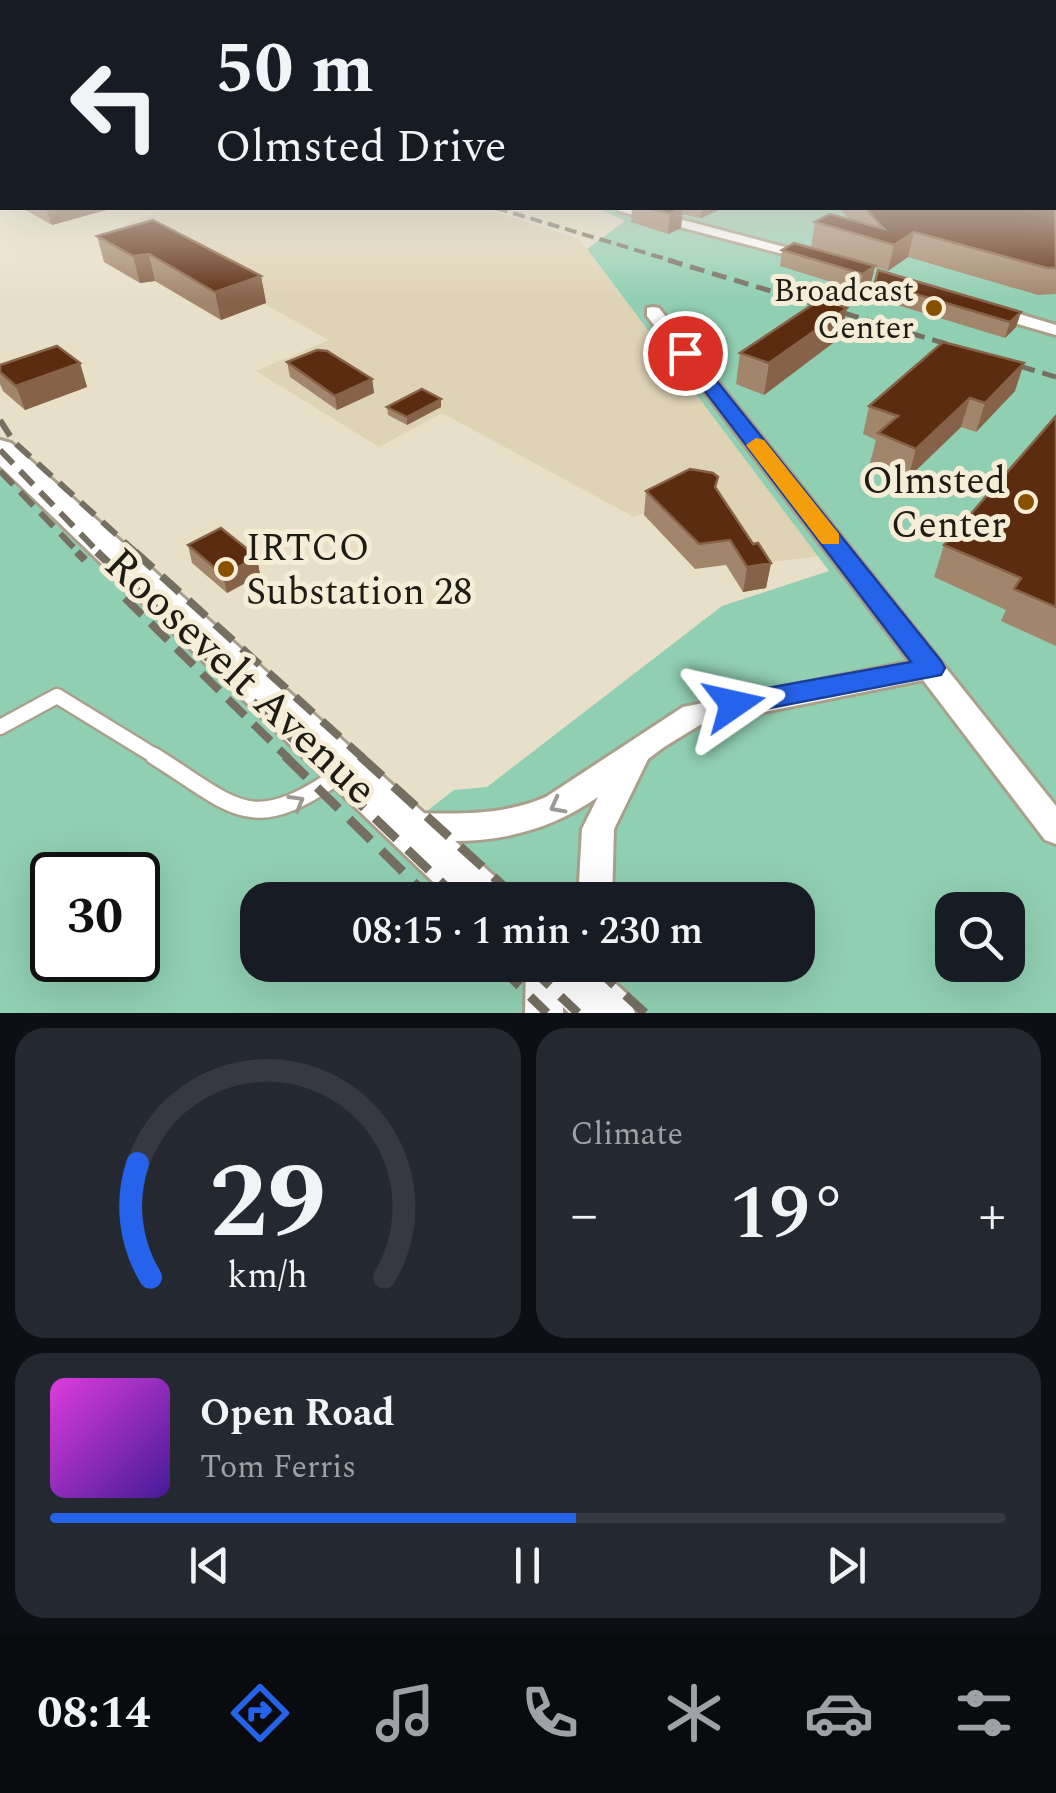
<!DOCTYPE html>
<html lang="en">
<head>
<meta charset="utf-8">
<style>
  :root { --surface:#171b24; --page:#242831; --text:#f1f3f6; --muted:#9ea1a6; --line:#363941; --accent:#2563eb }
  body { margin:0; font-family:Spectral,serif; background:var(--page); color:var(--text); height:100vh; display:flex; flex-direction:column; font-size:38px; white-space:nowrap }
  * { box-sizing:border-box; margin:0 }
  p { font-size:32px; color:var(--muted) }
  .icon { flex:none; width:55px; height:55px; fill:none; stroke:currentColor; stroke-width:2; stroke-linecap:round; stroke-linejoin:round }
  .map { position:relative; height:1013px; overflow:hidden }
  .sheet { display:flex; flex-direction:column; gap:15px; padding:15px; background:#0d0f14; flex:1 }
  .sheet>* { flex:none }
  .banner { position:absolute; left:0px; top:0px; width:1058px; height:210px; box-shadow:0 10px 40px #0002; background:#171b24; color:var(--text); overflow:hidden }
  .fabs { position:absolute; left:935px; top:892px; display:grid; gap:20px }
  .fabs a { display:grid; place-items:center; width:90px; height:90px; border-radius:20px; background:var(--surface); box-shadow:0 10px 40px #0002; font-size:50px }
  .speed { position:absolute; left:30px; top:852px; display:flex; gap:20px; font-size:50px; font-weight:700; text-align:center }
  .speed>* { display:grid; place-content:center; width:130px; height:130px; border-radius:50%; background:var(--surface); box-shadow:0 10px 40px #0002; line-height:1 }
  .speed .limit { border:5px solid #111; border-radius:15px; background:#fff; color:#111 }
  .pin { position:absolute; display:grid; place-items:center; width:85px; height:85px; color:#fff; margin:-42px; border:5px solid #fff; border-radius:50%; box-shadow:0 2px 10px #0007 }
  .me { position:absolute; width:110px; margin:-55px; rotate:79deg; stroke-linejoin:round; filter:drop-shadow(0 0 8px #0008) }
  .turn { display:flex; align-items:center; gap:35px; height:210px; padding:0 50px; font-size:45px }
  .turn .icon { width:130px; height:130px; stroke-width:2.5 }
  .turn b { display:block; font-size:70px; line-height:85px }
  .big { font-size:75px; font-weight:600; line-height:1.1 }
  .sheet .widget { flex:1; display:flex; flex-direction:column; justify-content:center; gap:15px; min-width:0; padding:0 35px; border-radius:30px; background:var(--page) }
  .sheet .dial { align-items:center; gap:0 }
  .dial svg { height:260px; overflow:visible; fill:none; stroke:var(--line); stroke-width:7; stroke-linecap:round; text-anchor:middle }
  .dial text { fill:var(--text); stroke:none }
  .song { display:flex; align-items:center; gap:30px }
  .cover { width:120px; height:120px; border-radius:15px; background:linear-gradient(135deg,hsl(300 70% 55%),hsl(260 70% 35%)) }
  .played { height:10px; border-radius:5px; background:linear-gradient(90deg,var(--accent) 55%,var(--line) 55%) }
  .keys { display:flex; justify-content:space-around; direction:ltr }
  .heat { display:flex; justify-content:space-between; align-items:center; font-size:55px; direction:ltr }
  .sheet .tiles { flex:1; display:grid; gap:15px; grid-template-columns:1fr 1fr }
  .widget:last-child { grid-column:span 2 }
  .trip { position:absolute; left:240px; top:882px; width:575px; height:100px; border-radius:30px; background:var(--surface); box-shadow:0 10px 40px #0002; font-weight:600; line-height:100px; text-align:center }
  .tab-bar { display:flex; height:160px; justify-content:space-around; align-items:center; background:#090b0e; color:var(--muted) }
  .tab-bar .icon { width:70px; height:70px }
  .tab-bar .on { color:var(--accent) }
  .tab-bar b { font-size:45px; color:var(--text) }
  .map>svg:first-child { display:block }
</style>
</head>
<body>
<div class="map">
<svg width="1056" height="1013" viewBox="0 0 1056 1013">
  <rect width="100%" height="100%" fill="#e8dfc9"/>
  <!-- built -->
  <path fill="#dfd3b6" d="M163,208h320l96,31 240,317 -64,8 -79,-64 -42,17 -192,-104 -63,34 -123,-76 73,-31 -189,-105 -27,-5z"/>
  <!-- green -->
  <path fill="#91cfb2" fill-rule="evenodd" d="M1056,158v855h-1056v-564l406,378 48,-37 33,-3 235,-181 107,-35 -242,-322 38,-28 -28,-13h458zM52,875h86v85h-86zM258,900h540v65h-540zM952,910h56v55h-56z"/>
  <g fill="none" stroke-linecap="round" stroke-linejoin="round">
    <!-- lane-far1 casing -->
    <g stroke="#a9a08b" stroke-width="19">
      <path id="lane-far1" d="M0,727l57,-31 101,62"/>
    </g>
    <!-- lane casing -->
    <g stroke="#a9a08b" stroke-width="21">
      <path id="lane" d="M154,756c82,51 95,81 185,19"/>
    </g>
    <!-- street casing -->
    <g stroke="#a9a08b" stroke-width="6">
      <path id="street" d="M618,208h20l184,49 -8,5 -195,-51z
        M993,306l63,19v10l-69,-20 -2,-4z
        M653,307l6,1 397,498v38l-11,-4 -122,-160 -223,45 -36,22 -16,12 -34,70 -2,71h-34l4,-71 16,-32c-46,32 -95,45 -151,44 -16,0 -32,1 -47,-4l-5,-10 5,-10 11,-4c47,1 91,3 135,-16l137,-90 227,-45 -263,-346v-8z
        M526,965h36l1,48h-38z"/>
    </g>
    <!-- secondary casing -->
    <g stroke="#a9a08b" stroke-width="6">
      <path id="secondary" d="M0,440l11,3 492,441 8,16h-59l-452,-434z
        M531,965h64l32,29 8,19h-66l-30,-30z"/>
    </g>
    <!-- lane-far1 -->
    <use href="#lane-far1" stroke="#fff" stroke-width="14"/>
    <!-- lane -->
    <use href="#lane" stroke="#fff" stroke-width="16"/>
    <!-- street -->
    <use href="#street" fill="#fff" fill-rule="evenodd"/>
    <!-- secondary -->
    <use href="#secondary" fill="#fff" fill-rule="evenodd"/>
    <!-- rail-far4 -->
    <path stroke="#756f61" stroke-width="4" stroke-dasharray="12 6" stroke-linecap="butt" d="M496,208l180,54"/>
    <!-- rail-far3 -->
    <path stroke="#756f61" stroke-width="5" stroke-dasharray="15 8" stroke-linecap="butt" d="M668,260l388,117"/>
    <!-- rail-far2 -->
    <path stroke="#756f61" stroke-width="6" stroke-dasharray="19 10" stroke-linecap="butt" d="M0,420l14,22 124,112
      M0,450l100,104
      M0,471l80,83"/>
    <!-- rail-far1 -->
    <path stroke="#756f61" stroke-width="8" stroke-dasharray="24 12" stroke-linecap="butt" d="M77,552l8,8
      M97,552l215,206
      M135,552l228,206
      M125,598l163,160"/>
    <!-- rail -->
    <path stroke="#756f61" stroke-width="9" stroke-dasharray="30 15" stroke-linecap="butt" d="M285,756l147,144
      M310,756l150,144
      M360,756l159,144
      M498,965l49,48
      M528,965l50,48
      M592,965l53,48"/>
  </g>
  <!-- wall -->
  <path fill="#a2866c" d="M0,158h2v38l-2,-2z
    M1056,158v136l-18,1 -130,-38 -20,14 -13,-4 -4,16 -11,8 -80,-25 2,-16 29,-3 4,-25 34,-3 -10,-11h216z
    M22,208h83l1,2 -54,15z
    M632,208h91l-22,10 -19,-4 -1,14 -13,6 -37,-12z
    M97,236l164,40 5,27 -45,17 -66,-39 -15,2 -36,-21z
    M875,282l146,30 -5,15 -11,11 -134,-41z
    M841,337l-77,58 -28,-11 4,-31z
    M287,362l85,17 2,14 -37,17 -47,-33z
    M80,363l7,24 -62,23 -22,-19 -3,-7v-19z
    M1015,391l-39,41 -15,-5 -53,51 -38,-15 6,-23 -13,-6 6,-28z
    M387,407h54l-34,18 -19,-10z
    M1056,416v230l-55,-25 5,-11 -72,-33 10,-32z
    M718,477l-2,11 37,56 18,19 -5,25 -23,4 -17,-27 -31,4 -51,-54 2,-24z
    M188,545l69,12 3,18 -33,18 -35,-30z"/>
  <!-- shaded-wall -->
  <path fill="#866248" d="M46,208h59l1,2 -54,15z
    M683,208l-2,20 -13,6 2,-20z
    M702,208h21l-22,10z
    M914,232l-6,25 -20,14 6,-26z
    M149,254l6,27 -15,2 -7,-27z
    M875,266l-4,17 -11,8 3,-17z
    M261,276l5,27 -45,17 -6,-28z
    M847,308l-6,29 -77,58 5,-32z
    M1021,312l-5,15 -11,11 5,-16z
    M80,363l7,24 -62,23 -9,-24z
    M1024,363l-9,28 -39,41 9,-29z
    M372,379l2,14 -37,17 -2,-14z
    M970,398l-9,29 -53,51 8,-29z
    M441,399v8l-34,18v-8z
    M257,557l3,18 -33,18 -4,-18z
    M771,563l-5,25 -23,4 4,-25z"/>
  <!-- building -->
  <path fill="#5c2c10" stroke="#866248" stroke-width="2.5" d="M0,158h2v18l-2,-1z
    M1055,158l1,110h-9l-133,-36 -20,13 -79,-23 15,-8 54,15 -19,-21h190z
    M648,208h35l-13,6z
    M153,220l108,56 -46,16 -66,-38 -16,2 -36,-20z
    M794,243l81,23 -12,8 -81,-24z
    M878,270l143,42 -11,10 -135,-40z
    M821,299l26,9 -78,55 -29,-10z
    M943,342l81,21 -39,40 -15,-5 -54,51 -38,-16 20,-17 -29,-10z
    M57,346l23,17 -64,23 -16,-14v-7z
    M317,350l10,1 45,28 -37,17 -48,-34z
    M422,389l19,10 -34,18 -20,-10z
    M1056,416v191l-42,-18 7,-11 -77,-33z
    M690,469l23,4 5,4 -3,10 38,57 5,-1 13,20 -24,4 -17,-27 -31,4 -53,-53z
    M221,528l36,29 -34,18 -35,-30z"/>
  <!-- one-way arrows -->
  <defs><path id="oneway-chevron" d="M-2-3.5L2.5 0L-2 3.5" fill="none" stroke-width="1.6" stroke-linecap="round" stroke-linejoin="round" transform="scale(2.5)"/></defs>
  <g stroke="#9a9995">
    <use href="#oneway-chevron" transform="translate(297 802) rotate(-30)"/>
    <use href="#oneway-chevron" transform="translate(557 806) rotate(152)"/>
  </g>
  <!-- sky -->
  <linearGradient id="sky" x2="0" y2="1"><stop stop-color="#81c2e5"/><stop offset="0.53" stop-color="#f5f1e7"/><stop offset="1" stop-color="#f5f1e7" stop-opacity="0"/></linearGradient>
  <rect width="1056" height="300" fill="url(#sky)"/>
  <!-- route -->
  <path fill="#2563eb" stroke="#184099" stroke-width="2.5" d="M679,349h12l250,312 4,7 -4,7 -207,40 -10,-3 -4,-8 4,-7 10,-3 177,-32 -232,-305z"/>
  <!-- slow -->
  <path fill="#f59e0b" d="M756,438l8,2 75,94v10h-17l-76,-99z"/>
  <!-- markers -->
  <g fill="#875100" stroke="#f5edd6" stroke-width="4">
    <circle cx="934" cy="308" r="10"/>
    <circle cx="1026" cy="502" r="10"/>
    <circle cx="226" cy="569" r="10"/>
  </g>
  <g text-anchor="middle" stroke-width="10" stroke-linejoin="round" paint-order="stroke">
    <!-- far-poi labels -->
    <g font-size="32" fill="#1f1c13" stroke="#f5edd6" text-anchor="end">
      <text x="914" y="301">Broadcast<tspan x="914" dy="37">Center</tspan></text>
    </g>
    <!-- poi labels -->
    <g font-size="38" fill="#1f1c13" stroke="#f5edd6" text-anchor="end">
      <text x="1006" y="493">Olmsted<tspan x="1006" dy="44">Center</tspan></text>
      <text x="246" y="560" text-anchor="start">IRTCO<tspan x="246" dy="44">Substation 28</tspan></text>
    </g>
    <!-- near-street labels -->
    <g font-size="45" fill="#1f1c13" stroke="#f5edd6">
      <text transform="translate(242 675) rotate(43)" y="16">Roosevelt Avenue</text>
    </g>
  </g>
</svg>
<div class="fabs">
<a><svg class="icon" aria-label="search" viewBox="0 0 24 24"><circle cx="10" cy="10" r="6"/><path d="M15 15l6 6"/></svg></a>
</div>
<div class="speed"><div class="limit">30</div></div>
<div class="pin" style="left:685px;top:353px;background:#d93025"><svg class="icon" aria-label="arrive" viewBox="0 0 24 24"><path d="M6 21V4h12l-3 4 3 4H6"/></svg></div>
<svg class="me" style="left:734px;top:704px" viewBox="-20 -20 40 40"><path d="M0-17L14 15 0 8-14 15z" fill="#2563eb" stroke="#fff" stroke-width="4"/></svg>
<div class="trip">08:15 · 1 min · 230 m</div>
<div class="banner">
<div class="turn"><svg class="icon" aria-label="left" viewBox="0 0 24 24"><path d="M17 20v-9H6M10 6l-5 5 5 5"/></svg><div><b>50 m</b>Olmsted Drive</div></div>
</div>
</div>
<section class="sheet">
<div class="tiles">
<div class="widget dial"><svg viewBox="0 0 100 80">
<path d="M14 69A42 42 0 1 1 86 69"/>
<path d="M14 69A42 42 0 0 1 10 34" stroke="#2563eb"/>
<text x="50" y="56" font-size="32" font-weight="700">29</text>
<text x="50" y="72" font-size="11">km/h</text>
</svg></div>
<div class="widget"><p>Climate</p>
<div class="heat"><a>−</a><b class="big">19°</b><a>+</a></div>
</div>
<div class="widget">
<div class="song"><i class="cover"></i><div><b>Open Road</b><p>Tom Ferris</p></div></div>
<div class="played"></div>
<div class="keys"><svg class="icon" aria-label="previous" viewBox="0 0 24 24"><path d="M18 5L8 12l10 7zM5 5v14"/></svg><svg class="icon" aria-label="pause" viewBox="0 0 24 24"><path d="M8 5v14M16 5v14"/></svg><svg class="icon" aria-label="next" viewBox="0 0 24 24"><path d="M6 5l10 7-10 7zM19 5v14"/></svg></div>
</div>
</div>
</section>
<nav class="tab-bar">
<b>08:14</b>
<svg class="icon on" aria-label="directions" viewBox="0 0 24 24"><path d="M12 3l9 9-9 9-9-9zM9 14v-3h6M13 9l2 2-2 2"/></svg>
<svg class="icon" aria-label="music" viewBox="0 0 24 24"><path d="M9 18V5l10-2v13"/><circle cx="6" cy="18" r="3"/><circle cx="16" cy="16" r="3"/></svg>
<svg class="icon" aria-label="phone" viewBox="0 0 24 24"><path d="M5 4h4l2 5-3 2q2 4 5 5l2-3 5 2v4C11 20 4 13 5 4z"/></svg>
<svg class="icon" aria-label="climate" viewBox="0 0 24 24"><path d="M12 3v18M4 7l16 10M4 17L20 7"/></svg>
<svg class="icon" aria-label="car" viewBox="0 0 24 24"><path d="M5 17H2v-5l4-1 3-4h7l3 4 3 1v5h-3M9 17h6M6 11h13"/><circle cx="7" cy="17" r="2"/><circle cx="17" cy="17" r="2"/></svg>
<svg class="icon" aria-label="filters" viewBox="0 0 24 24"><path d="M4 7h16M4 17h16"/><circle cx="9" cy="7" r="2"/><circle cx="15" cy="17" r="2"/></svg>
</nav>
</body>
</html>
